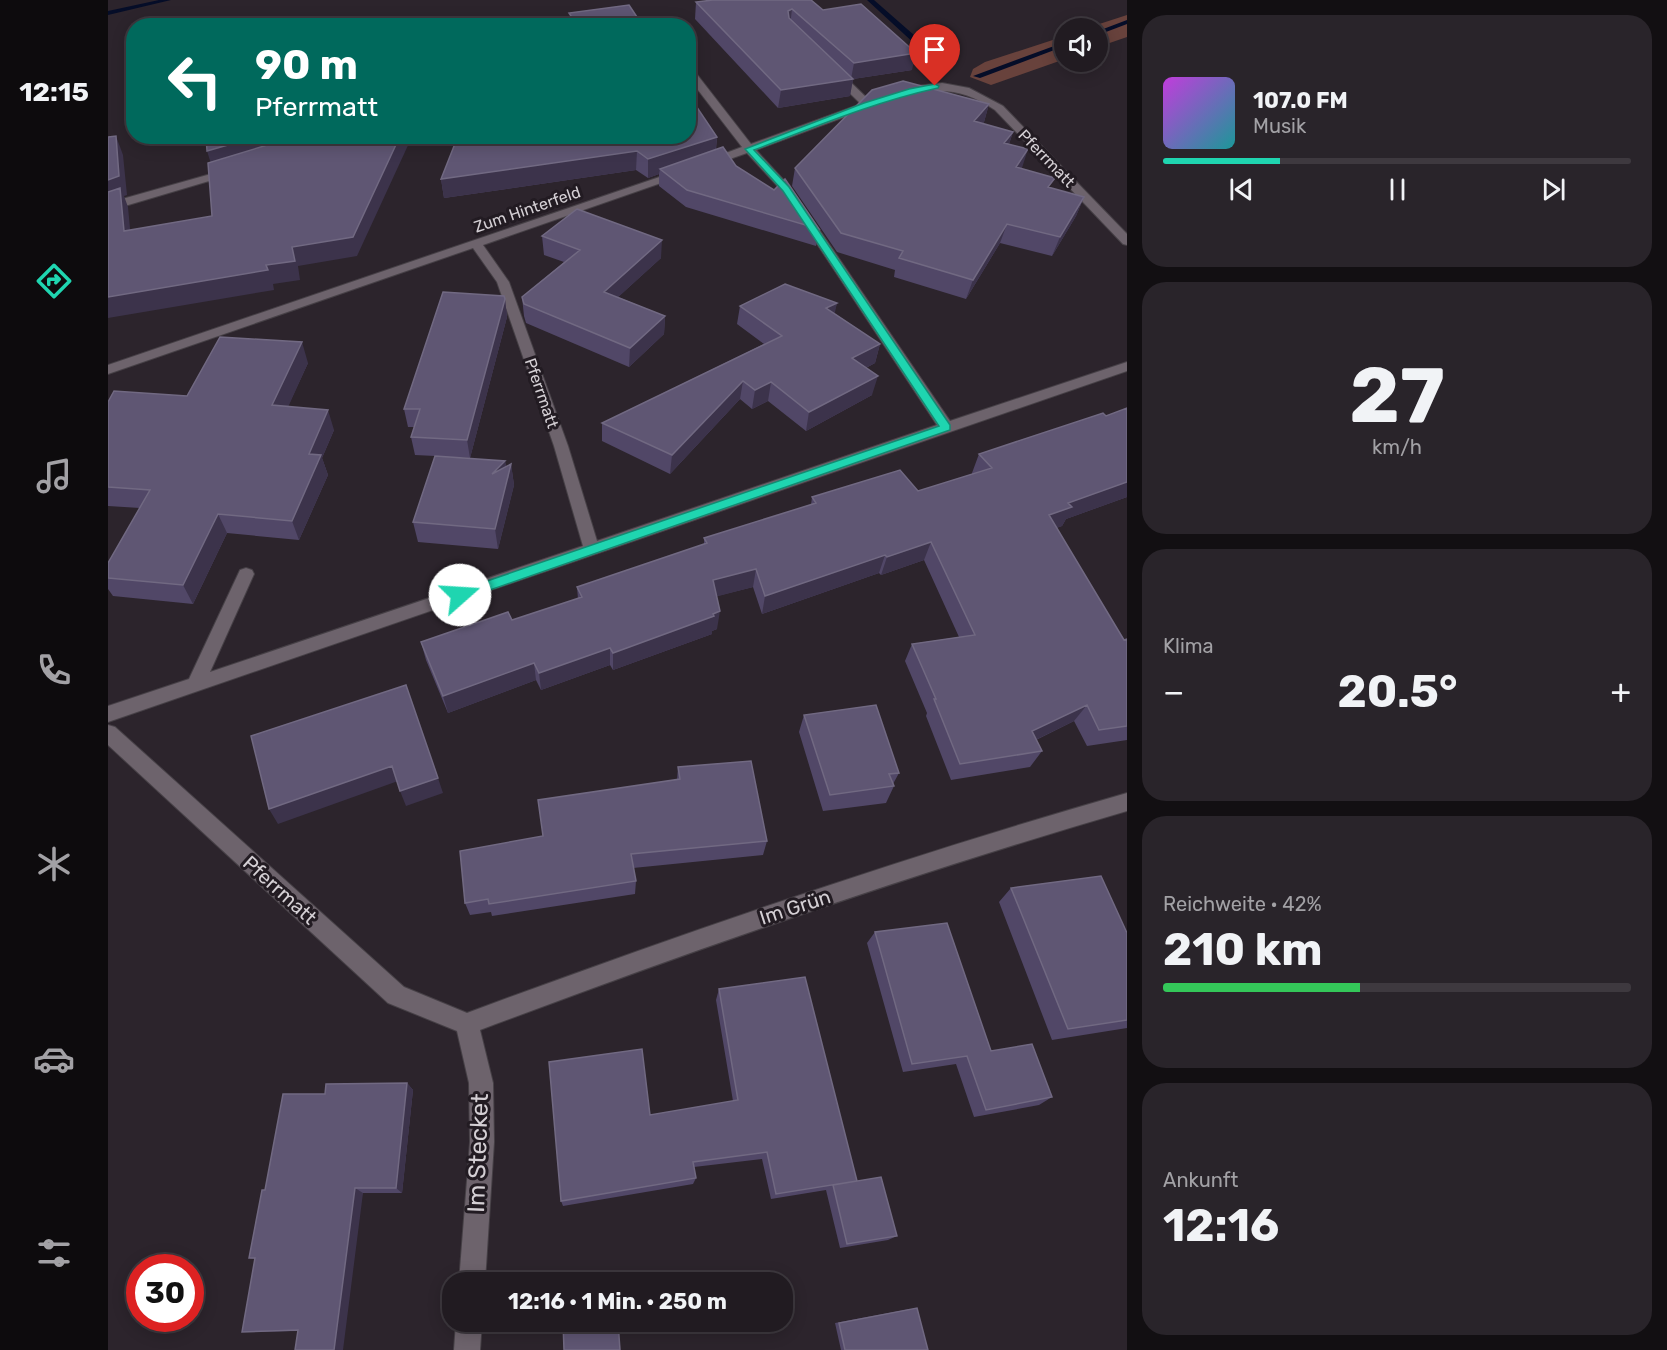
<!DOCTYPE html>
<html lang="de">
<head>
<meta charset="utf-8">
<style>
  :root { --surface:#211b21; --page:#29242a; --text:#f1f3f6; --muted:#a2a1a5; --line:#3e393f; --accent:#1fd5b0 }
  body { margin:0; font-family:Rubik,sans-serif; background:var(--page); color:var(--text); height:100vh; display:flex; flex-direction:column; font-size:22px; white-space:nowrap }
  * { box-sizing:border-box; margin:0 }
  p { font-size:20px; color:var(--muted) }
  .icon { flex:none; width:33px; height:33px; fill:none; stroke:currentColor; stroke-width:2; stroke-linecap:round; stroke-linejoin:round }
  .map { position:relative; flex:1; overflow:hidden }
  .panel { display:flex; flex-direction:column; gap:15px; padding:15px; background:#120f12; width:540px }
  .panel>* { flex:none }
  .hud { position:absolute; left:18px; top:18px; width:570px; height:126px; border-radius:24px; box-shadow:0 3px 15px #0003,0 0 0 2px var(--line); background:#00695c; color:#fff; overflow:hidden }
  .controls { position:absolute; left:946px; top:18px; display:grid; gap:12px }
  .controls a { display:grid; place-items:center; width:54px; height:54px; border-radius:50%; background:var(--surface); box-shadow:0 3px 15px #0003,0 0 0 2px var(--line); font-size:30px }
  .speed { position:absolute; left:18px; top:1254px; display:flex; gap:12px; font-size:30px; font-weight:700; text-align:center }
  .speed>* { display:grid; place-content:center; width:78px; height:78px; border-radius:50%; background:var(--surface); box-shadow:0 3px 15px #0003,0 0 0 2px var(--line); line-height:1 }
  .speed .limit { border:9px solid #d22; background:#fff; color:#111 }
  .pin { position:absolute; display:grid; place-items:center; width:51px; height:51px; color:#fff; margin:-62px -26px; border-radius:50% 50% 50% 0; rotate:-45deg; box-shadow:0 0 6px #0007 }
  .pin .icon { rotate:45deg }
  .me { position:absolute; width:66px; margin:-33px; rotate:71deg; stroke-linejoin:round; filter:drop-shadow(0 0 4px #0008) }
  .turn { display:flex; align-items:center; gap:21px; height:126px; padding:0 30px; font-size:27px }
  .turn .icon { width:78px; height:78px; stroke-width:2.5 }
  .turn b { display:block; font-size:42px; line-height:51px }
  .big { font-size:45px; font-weight:700; line-height:1.1 }
  .panel .card { flex:1; display:flex; flex-direction:column; justify-content:center; gap:9px; min-width:0; padding:0 21px; border-radius:24px; background:var(--page) }
  .panel .dial { align-items:center; gap:0 }
  .dial b { font-size:78px; line-height:1 }
  .song { display:flex; align-items:center; gap:18px }
  .cover { width:72px; height:72px; border-radius:9px; background:linear-gradient(135deg,hsl(290 70% 55%),hsl(180 70% 35%)) }
  .played { height:6px; border-radius:3px; background:linear-gradient(90deg,var(--accent) 25%,var(--line) 25%) }
  .keys { display:flex; justify-content:space-around; direction:ltr }
  .heat { display:flex; justify-content:space-between; align-items:center; font-size:33px; direction:ltr }
  .charge { height:9px; border-radius:4px; background:linear-gradient(90deg,#34c759 42%,var(--line) 0) }
  .trip { position:absolute; left:334px; top:1272px; width:351px; height:60px; border-radius:24px; background:var(--surface); box-shadow:0 3px 15px #0003,0 0 0 2px var(--line); font-weight:700; line-height:60px; text-align:center }
  main { display:flex; flex:1; min-height:0 }
  .tab-bar { display:flex; flex-direction:column; width:108px; justify-content:space-around; align-items:center; background:#0d0b0d; color:var(--muted) }
  .tab-bar .icon { width:42px; height:42px }
  .tab-bar .current { color:var(--accent) }
  .tab-bar b { font-size:27px; color:var(--text) }
  .map>svg:first-child { display:block }
</style>
</head>
<body>
<main>
<nav class="tab-bar">
<b>12:15</b>
<svg class="icon current" aria-label="directions" viewBox="0 0 24 24"><path d="M12 3l9 9-9 9-9-9zM9 14v-3h6M13 9l2 2-2 2"/></svg>
<svg class="icon" aria-label="music" viewBox="0 0 24 24"><path d="M9 18V5l10-2v13"/><circle cx="6" cy="18" r="3"/><circle cx="16" cy="16" r="3"/></svg>
<svg class="icon" aria-label="phone" viewBox="0 0 24 24"><path d="M5 4h4l2 5-3 2q2 4 5 5l2-3 5 2v4C11 20 4 13 5 4z"/></svg>
<svg class="icon" aria-label="climate" viewBox="0 0 24 24"><path d="M12 3v18M4 7l16 10M4 17L20 7"/></svg>
<svg class="icon" aria-label="car" viewBox="0 0 24 24"><path d="M5 17H2v-5l4-1 3-4h7l3 4 3 1v5h-3M9 17h6M6 11h13"/><circle cx="7" cy="17" r="2"/><circle cx="17" cy="17" r="2"/></svg>
<svg class="icon" aria-label="filters" viewBox="0 0 24 24"><path d="M4 7h16M4 17h16"/><circle cx="9" cy="7" r="2"/><circle cx="15" cy="17" r="2"/></svg>
</nav>
<div class="map">
<svg width="1019" height="1350" viewBox="0 0 1019 1350">
  <rect width="100%" height="100%" fill="#2c242c"/>
  <!-- green -->
  <path fill="#68423c" d="M1019,15v22l-29,10v-19h-11z
    M957,36v23l-74,26 -21,-8 3,-8 12,-7z"/>
  <g fill="none" stroke-linecap="round" stroke-linejoin="round">
    <!-- stream -->
    <path fill="#050d28" fill-rule="evenodd" d="M51,0h12l-63,15v-4z
      M759,0h7l73,64v4h-6z
      M1019,20v4l-29,11v-4z
      M957,42v4l-85,32 -7,-2z"/>
    <!-- street casing -->
    <g stroke="#464046" stroke-width="2">
      <path id="street" d="M580,67l4,1 59,76 110,-40 -31,-30v-4h8l31,30h10v4l-123,46 34,37 160,234 177,-59v9l-1019,351v-16l81,-27 51,-109 6,-2 6,2 2,4 -44,98 373,-126 -29,-100 -57,-164 -24,-34 -365,126v-9l572,-195 4,1v4l-201,70 26,37 59,164 29,95 340,-116 -155,-234 -35,-38 -37,13h-8v-4l40,-15 -54,-70z
        M834,83l27,5 34,18 124,128v11l-4,-1 -128,-134c-30,-21 -56,-23 -91,-14l-5,-3 18,-7z
        M124,168l6,3 -2,2 -128,38v-8z
        M0,725l7,2 289,260 63,26c218,-81 437,-156 660,-220v18c-219,64 -434,139 -647,219l13,53 1,59 -9,140h-26l11,-140 -1,-59 -12,-52 -69,-28 -280,-258z
        M348,1322h26l-2,28h-26z"/>
    </g>
    <!-- street -->
    <use href="#street" fill="#6d636c" fill-rule="evenodd"/>
  </g>
  <!-- wall -->
  <path fill="#514767" d="M588,2l127,8 89,60 -59,9 -3,17 -72,12 -83,-89z
    M881,104l-5,18 -2,2 31,8 -4,12 12,25 30,19 33,9 -8,19 -24,40 -52,-13 -34,56 -72,-22 1,-7 -58,-18 -45,-66 3,-18z
    M609,137l-1,13 103,79 -3,17 -130,-39 -27,-21v-12l-11,4 -12,-8 -192,28 -3,-19z
    M434,236l119,22 -43,39 47,19 -1,18 -35,33 -103,-44 -2,-7 -2,-19 42,-35 -20,-7z
    M397,299l2,18 -37,141 -24,-1 59,4 1,6 5,-3 3,21 -16,64 -80,-7 -5,-20 22,-66 -20,-1 -4,-18 3,-10h-6l-4,-18z
    M729,303l-3,10 46,31 -5,19 -9,5 6,27 -66,36 -38,-30 -16,8 -12,-10 -70,75 -68,-33v-18l162,-79 -27,-20 3,-18z
    M200,363l-20,43 46,24 -12,28 6,17 -29,65 -72,-7 -34,71 -80,-8 -5,-7v-26l32,-55 -32,-2v-104l79,-6z
    M1019,408v89l-61,22 -4,7 -6,2 68,112 3,-1v101l-40,6 -13,-25 -38,19 6,11 -12,16 -79,13 -25,-64 1,-3 -22,-52 7,-17 47,-7 -35,-77 -43,15 -2,-2 -117,41 -9,-27 -36,9v33l-5,2v3l-99,36 -3,-5 -69,25 -5,-10 -88,33 -22,-53 -5,-18 91,-22 66,-21 -1,-12 127,-43v-6l107,-33 1,-8 106,-6 54,-17v-1l7,-19 127,-38z
    M696,715l95,58 -6,11 1,2 -8,17 -63,8 -24,-79z
    M570,767l89,74 -4,14 -130,13 3,13 -1,13 -143,22 -1,-4 -21,3 -5,-12 78,-67 134,-56z
    M903,888l116,45v95l-75,12 -53,-138z
    M767,932l116,119 61,46 -13,8 -65,12 -18,-53 -53,8 -36,-129z
    M611,989l138,192 40,55 -9,4 -48,8 -14,-58 -55,9 -9,-40 -68,8 2,11 -3,6 -130,22 -2,-5 89,-86 83,-14 -17,-101z
    M299,1083l6,7 -11,103h-39l-65,138 -56,1 13,-73 -6,-1 16,-68 60,-96z
    M802,1309l18,41h-87l-6,-27z"/>
  <!-- shaded-wall -->
  <path fill="#3c334b" d="M684,9l-2,17 -4,2 2,-17z
    M808,53l-4,17 -59,9 -3,17 -72,12 3,-18 70,-11 3,-16z
    M881,104l-5,18 -15,18 5,-19z
    M905,132l-6,18 -3,-7z
    M8,136l7,19 4,40 -3,1 4,11 4,43 -24,-49v-21z
    M151,136h69l-115,34 -6,-19z
    M292,136h9l1,5 -53,115 -59,10 2,14 -27,4 1,6 -166,28v-21l158,-32 26,-18z
    M609,137l-2,18 -55,14 -1,5 -11,4v-19z
    M920,149l-6,19 -12,18 6,-19z
    M529,151l-1,19 -192,28 -3,-19z
    M976,197l-8,19 -24,40 8,-19z
    M899,224l-7,19 -34,56 7,-19z
    M554,240l-1,18 -57,52v-18z
    M397,299l2,18 -37,141 -3,-18z
    M729,303l-4,18 -7,-13z
    M557,316l-1,18 -35,33 1,-19z
    M194,342l6,21 -28,62 -8,-20z
    M772,344l-5,19 -27,14 4,-19z
    M770,376l-6,19 -66,36 3,-19z
    M635,381l-3,18 -70,75 2,-19z
    M663,382l-3,19 -16,8 3,-19z
    M220,410l6,20 -12,28 6,17 -29,65 -7,-19 17,-67z
    M397,461l3,18 3,-15 3,21 -16,64 -3,-20 -3,-55z
    M1019,482v15l-61,22 -4,7 -23,8 10,-19 19,-12z
    M110,514l9,19 -34,71 -10,-19z
    M823,542l-7,18 -43,15 6,-18z
    M777,555l-6,18 -117,41 3,-18z
    M648,569l-3,18 -42,11 2,-18z
    M612,611l-3,18 -5,2v3l-99,36v-17z
    M502,648v17l-69,25 -2,-17z
    M426,663l2,17 -88,33 -5,-17z
    M979,705l-13,16 -53,26 11,-16z
    M284,766l6,15 -120,43 -9,-15z
    M330,778l5,15 -37,13 -6,-15z
    M299,1083l6,7 -11,103 -6,-5z
    M247,1188l8,5 -20,157h-9z"/>
  <!-- building -->
  <path fill="#5f5673" stroke="#716982" stroke-width="1.5" d="M605,0h98l12,10 38,-6 55,49 -62,10 -62,-54 -4,2 1,7 64,61 -72,11 -85,-88z
    M521,5l14,21h-128l58,-7 -4,-6z
    M795,81l86,23 -15,17 39,11 -9,11 24,6 -12,18 39,11 -7,9 36,10 -24,40 -53,-13 -34,56 -74,-22 4,-7 -62,-18 -46,-65 77,-78z
    M580,94l29,43 -69,22 -11,-8 -196,28 17,-43h230z
    M8,136l3,40 -11,4v-43z
    M98,136h53l-52,15z
    M189,136h103l-47,101 -61,10 3,14 -29,4 2,5 -160,27v-105l12,-4 4,43 88,-15 -4,-53z
    M615,147l13,19 38,24 11,-11 34,50 -132,-39 -27,-21z
    M469,209l85,31 -58,52 61,24 -35,32 -106,-44 -2,-7 58,-47 -38,-14z
    M677,284l52,19 -11,5 54,36 -28,14 26,18 -69,36 -38,-30 -16,8 -12,-9 -71,74 -70,-32 180,-87 -42,-30z
    M335,292l61,4 1,3 -38,141 -56,-3 9,-28h-16z
    M112,337l82,5 -30,63 56,5 -19,44 12,1 -29,66 -74,-7 -35,71 -75,-7v-15l42,-73 -42,-3v-85l6,-11 73,5z
    M1019,408v74l-59,21 4,4 -23,8 75,125 3,-1v87l-28,4 -12,-25 -55,26 10,20 -82,13 -26,-65h2l-24,-55 63,-9 -44,-93 -44,15 -2,-2 -120,41 -9,-27 -43,11 7,31 -7,3 1,2 -101,37 -3,-5 -71,25 -5,-10 -91,33 -22,-54 87,-30 4,8 70,-23 -5,-10 130,-44 -3,-5 112,-35 -4,-6 88,-27 18,21 74,-23 -13,-14 124,-41 3,3z
    M327,456l70,5 -13,13 19,-10 -16,65 -82,-7z
    M298,685l32,93 -38,13 -8,-25 -123,43 -18,-73z
    M768,705l23,68 -10,1 5,12 -64,9 -26,-80z
    M643,761l16,80 -136,13 5,27 -147,23 -1,-5 -23,4 -5,-52 83,-15 -5,-36 142,-21 -2,-12z
    M993,876l26,57v87l-59,9 -57,-141z
    M839,923l44,128 41,-7 20,53 -66,13 -19,-54 -55,8 -37,-132z
    M697,977l52,204 -81,13 -9,-42 -74,10 3,16 -135,23 -12,-139 93,-13 8,66 88,-15 -19,-111z
    M299,1083l-11,105h-41l-21,162h-39l3,-20 -56,2 13,-74h-6l13,-68h3l18,-96h42l1,-10z
    M773,1177l16,59 -50,8 -14,-59z
    M809,1308l11,42h-83l-6,-27z
    M455,1322h55l2,28h-56z"/>
  <!-- route -->
  <path fill="#1fd5b0" stroke="#148a72" stroke-width="1.5" d="M827,84l4,2 -1,2c-64,14 -123,39 -184,62l35,37 161,238v5l-486,169h-9l-2,-4 2,-3 484,-166 -156,-235 -38,-42 119,-46 45,-14z"/>
  <g text-anchor="middle" stroke-width="6" stroke-linejoin="round" paint-order="stroke">
    <!-- far-street labels -->
    <g font-size="16" fill="#d4cfd4" stroke="#221b22">
      <text transform="translate(939 158) rotate(46)" y="6">Pferrmatt</text>
      <text transform="translate(419 209) rotate(-19)" y="6">Zum Hinterfeld</text>
      <text transform="translate(434 393) rotate(71)" y="6">Pferrmatt</text>
    </g>
    <!-- street labels -->
    <g font-size="20" fill="#d4cfd4" stroke="#221b22">
      <text transform="translate(172 890) rotate(42)" y="7">Pferrmatt</text>
      <text transform="translate(687 907) rotate(-18)" y="7">Im Grün</text>
    </g>
    <!-- near-street labels -->
    <g font-size="24" fill="#d4cfd4" stroke="#221b22">
      <text transform="translate(370 1153) rotate(-88)" y="8">Im Stecket</text>
    </g>
  </g>
</svg>
<div class="controls">
<a><svg class="icon" aria-label="sound" viewBox="0 0 24 24"><path d="M4 9h4l5-4v14l-5-4H4zM17 9q2 3 0 6"/></svg></a>
</div>
<div class="speed"><div class="limit">30</div></div>
<div class="pin" style="left:827px;top:86px;background:#d93025"><svg class="icon" aria-label="arrive" viewBox="0 0 24 24"><path d="M6 21V4h12l-3 4 3 4H6"/></svg></div>
<svg class="me" style="left:352px;top:595px" viewBox="-20 -20 40 40"><circle r="19" fill="#fff"/><path d="M0-13L10 11 0 6-10 11z" fill="#1fd5b0"/></svg>
<div class="trip">12:16 · 1 Min. · 250 m</div>
<div class="hud">
<div class="turn"><svg class="icon" aria-label="left" viewBox="0 0 24 24"><path d="M17 20v-9H6M10 6l-5 5 5 5"/></svg><div><b>90 m</b>Pferrmatt</div></div>
</div>
</div>
<section class="panel">
<div class="card">
<div class="song"><i class="cover"></i><div><b>107.0 FM</b><p>Musik</p></div></div>
<div class="played"></div>
<div class="keys"><svg class="icon" aria-label="previous" viewBox="0 0 24 24"><path d="M18 5L8 12l10 7zM5 5v14"/></svg><svg class="icon" aria-label="pause" viewBox="0 0 24 24"><path d="M8 5v14M16 5v14"/></svg><svg class="icon" aria-label="next" viewBox="0 0 24 24"><path d="M6 5l10 7-10 7zM19 5v14"/></svg></div>
</div>
<div class="card dial"><b>27</b><p>km/h</p></div>
<div class="card"><p>Klima</p>
<div class="heat"><a>−</a><b class="big">20.5°</b><a>+</a></div>
</div>
<div class="card"><p>Reichweite · 42%</p><b class="big">210 km</b><div class="charge"></div></div>
<div class="card"><p>Ankunft</p><b class="big">12:16</b></div>
</section>
</main>
</body>
</html>
